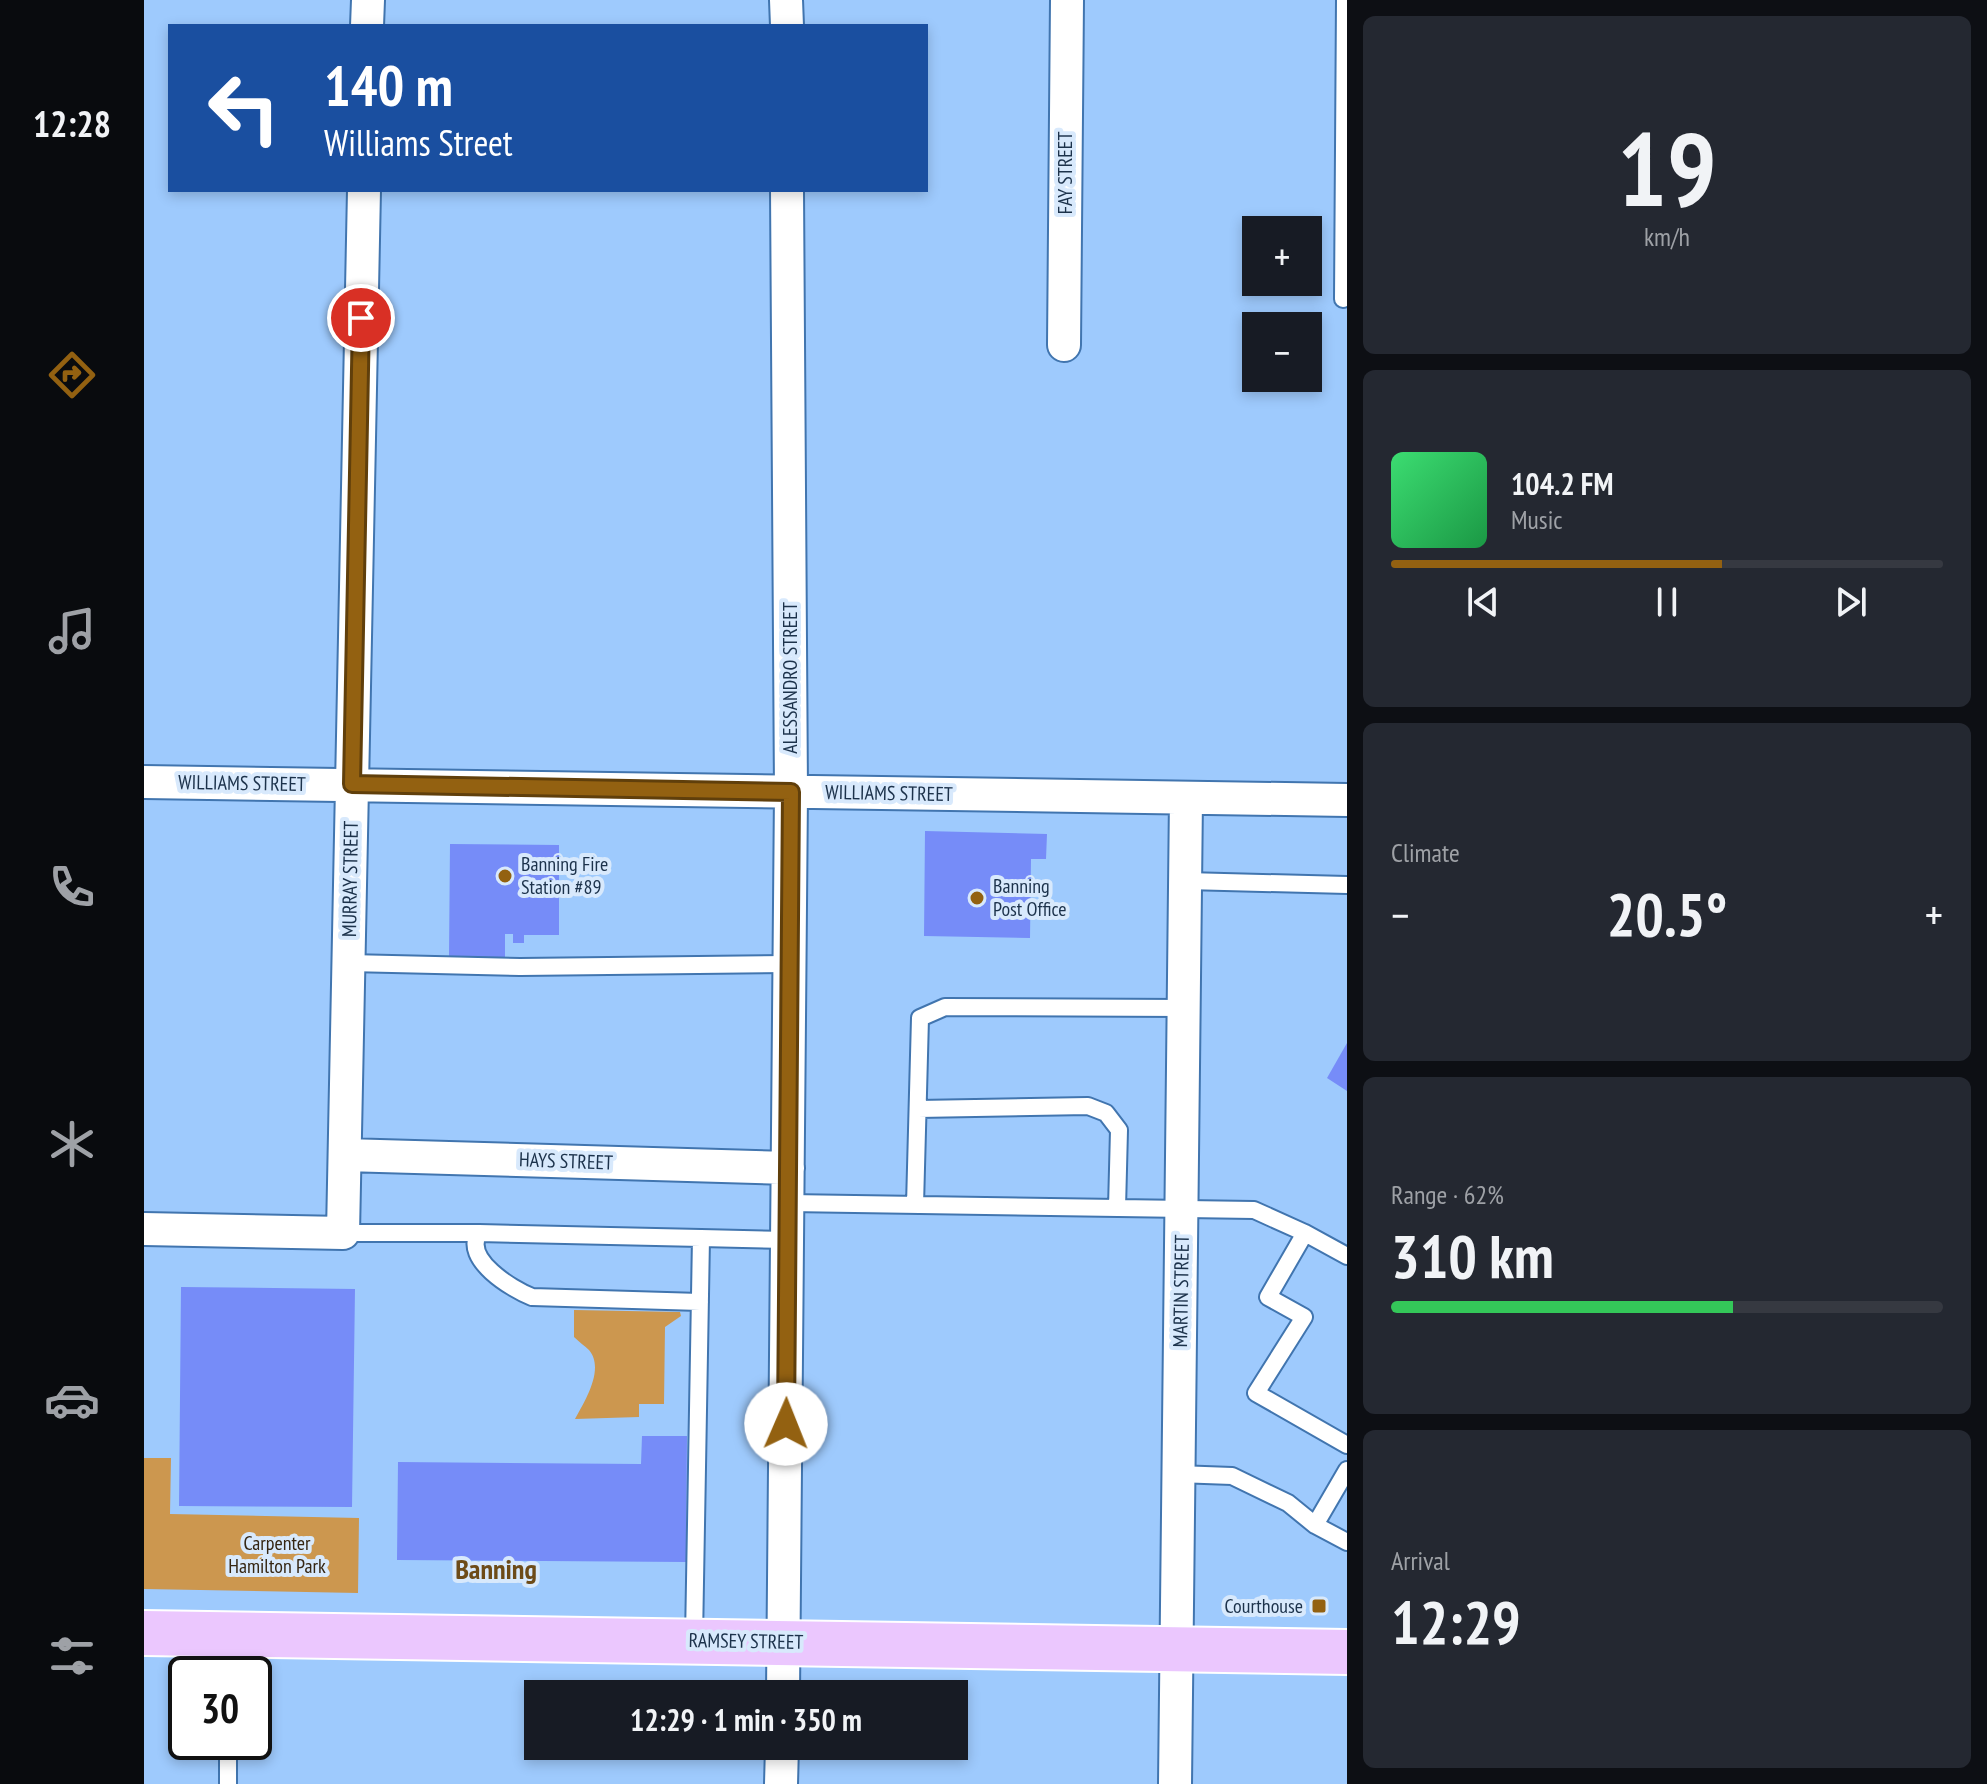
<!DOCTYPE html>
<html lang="en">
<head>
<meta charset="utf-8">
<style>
  :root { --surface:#171b24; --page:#242831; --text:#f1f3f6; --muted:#9ea1a6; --line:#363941; --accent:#936111 }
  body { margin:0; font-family:"PT Sans Narrow",sans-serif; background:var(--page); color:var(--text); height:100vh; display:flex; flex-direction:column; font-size:30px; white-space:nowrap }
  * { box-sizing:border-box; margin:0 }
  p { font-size:26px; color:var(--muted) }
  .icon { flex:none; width:44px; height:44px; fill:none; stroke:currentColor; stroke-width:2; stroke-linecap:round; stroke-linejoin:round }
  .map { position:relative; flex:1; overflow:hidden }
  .drawer { display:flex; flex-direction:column; gap:16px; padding:16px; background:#0d0f14; width:640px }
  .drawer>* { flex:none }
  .hud { position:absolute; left:24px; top:24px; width:760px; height:168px; border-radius:0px; box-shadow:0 4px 12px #0003; background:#1a4fa0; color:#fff; overflow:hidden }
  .tools { position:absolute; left:1098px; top:216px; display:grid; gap:16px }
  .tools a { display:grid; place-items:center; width:80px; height:80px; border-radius:0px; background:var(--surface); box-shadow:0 4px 12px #0003; font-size:40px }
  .speed { position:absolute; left:24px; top:1656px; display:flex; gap:16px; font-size:40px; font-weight:700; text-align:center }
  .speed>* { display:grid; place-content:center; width:104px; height:104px; border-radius:50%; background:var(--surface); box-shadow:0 4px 12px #0003; line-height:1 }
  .speed .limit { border:4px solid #111; border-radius:12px; background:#fff; color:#111 }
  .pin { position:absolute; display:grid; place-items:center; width:68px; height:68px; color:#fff; margin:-34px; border:4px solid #fff; border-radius:50%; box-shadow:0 2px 8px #0007 }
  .me { position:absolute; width:88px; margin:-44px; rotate:1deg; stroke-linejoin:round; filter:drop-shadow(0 0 6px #0008) }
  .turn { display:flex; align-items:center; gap:28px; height:168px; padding:0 24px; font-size:36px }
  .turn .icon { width:104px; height:104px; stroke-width:2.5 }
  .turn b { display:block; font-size:56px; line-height:68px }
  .big { font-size:60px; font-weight:700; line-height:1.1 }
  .drawer .card { flex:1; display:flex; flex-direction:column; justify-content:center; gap:12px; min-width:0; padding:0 28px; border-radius:12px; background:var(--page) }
  .drawer .dial { align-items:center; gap:0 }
  .dial b { font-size:104px; line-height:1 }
  .song { display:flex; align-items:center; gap:24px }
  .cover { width:96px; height:96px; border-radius:12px; background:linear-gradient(135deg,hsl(140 70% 55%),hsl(140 70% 35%)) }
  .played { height:8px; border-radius:4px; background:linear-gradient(90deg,var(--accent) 60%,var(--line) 60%) }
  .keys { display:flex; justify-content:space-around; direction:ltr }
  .heat { display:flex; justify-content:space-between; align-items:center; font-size:44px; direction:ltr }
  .charge { height:12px; border-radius:6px; background:linear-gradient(90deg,#34c759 62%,var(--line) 0) }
  .trip { position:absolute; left:380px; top:1680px; width:444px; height:80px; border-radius:0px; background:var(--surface); box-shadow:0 4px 12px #0003; font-weight:700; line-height:80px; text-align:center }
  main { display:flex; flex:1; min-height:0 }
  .menu { display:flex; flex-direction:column; width:144px; justify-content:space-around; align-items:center; background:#090b0e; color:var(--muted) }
  .menu .icon { width:56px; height:56px }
  .menu .selected { color:var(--accent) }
  .menu b { font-size:36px; color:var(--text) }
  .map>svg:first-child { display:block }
</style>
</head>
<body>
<main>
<nav class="menu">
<b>12:28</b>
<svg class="icon selected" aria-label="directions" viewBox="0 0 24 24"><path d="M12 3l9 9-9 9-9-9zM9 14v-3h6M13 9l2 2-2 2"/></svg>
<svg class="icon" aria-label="music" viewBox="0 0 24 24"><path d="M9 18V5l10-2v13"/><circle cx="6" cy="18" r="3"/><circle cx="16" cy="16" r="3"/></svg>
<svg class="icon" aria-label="phone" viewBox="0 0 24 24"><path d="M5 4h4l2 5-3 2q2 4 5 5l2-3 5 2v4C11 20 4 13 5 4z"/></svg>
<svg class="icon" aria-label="climate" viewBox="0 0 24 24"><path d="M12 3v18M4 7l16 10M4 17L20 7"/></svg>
<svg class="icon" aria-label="car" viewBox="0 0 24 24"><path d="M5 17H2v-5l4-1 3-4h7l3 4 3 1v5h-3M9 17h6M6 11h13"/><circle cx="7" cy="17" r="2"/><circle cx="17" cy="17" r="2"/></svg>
<svg class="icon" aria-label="filters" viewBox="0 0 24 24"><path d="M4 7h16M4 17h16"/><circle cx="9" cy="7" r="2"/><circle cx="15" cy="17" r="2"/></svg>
</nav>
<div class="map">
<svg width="1203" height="1784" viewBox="0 0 1203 1784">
  <rect width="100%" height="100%" fill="#9ecafd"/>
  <!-- green -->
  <path fill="#cc974f" d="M430,1310l106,2 1,4 -16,11 -1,77h-25v13l-64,2c10,-18 30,-50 14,-69 -4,-4 -10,-8 -15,-13z
    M0,1458h27l-1,56 189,4 -1,75 -214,-4z"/>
  <!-- building -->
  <path fill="#768cf8" d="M781,831l122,3 -1,25h-15l-1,79 -106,-2z
    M306,844l109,1v90h-35v8h-11v-9h-8v23h-56z
    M1203,1043v48l-20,-13z
    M37,1287l174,2 -3,218 -173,-1z
    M498,1436h45l-1,126 -289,-2 1,-98 243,2z"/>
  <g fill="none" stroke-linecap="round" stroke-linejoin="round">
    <!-- lane casing -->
    <g stroke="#4175af" stroke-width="20">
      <path id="lane" d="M1199,299l2,-299
        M1042,881l161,4
        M205,963l171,4 269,-3
        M774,1109l170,-3 18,7 13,17 -2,78
        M645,1203l465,7 51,23 42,23
        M771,1205l5,-187 25,-11 240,1
        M199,1233h136
        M1161,1233l-37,64 36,20 -48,76 91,52
        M557,1238l87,2
        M1033,1474l55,2 56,27 27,22 32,17
        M1171,1525l32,-55
        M550,1639l7,-401 -222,-5c-17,26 33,56 53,64l168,5
        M85,1674v-39
        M84,1784v-42"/>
    </g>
    <!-- street casing -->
    <g stroke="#4175af" stroke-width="36">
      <path id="street" d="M642,0l1,26
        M223,26l1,-26
        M920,345l3,-345
        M0,782l1203,18
        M201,1155l443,13
        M0,1229l199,4 21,-1043
        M639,1694l8,-902 -4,-602
        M637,1784l1,-38
        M1031,1784l11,-986"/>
    </g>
    <!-- primary casing -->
    <g stroke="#fff" stroke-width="48">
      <path id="primary" d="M0,1633l1203,19"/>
    </g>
    <!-- lane -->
    <use href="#lane" stroke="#fff" stroke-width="16"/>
    <!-- street -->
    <use href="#street" stroke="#fff" stroke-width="32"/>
    <!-- primary -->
    <use href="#primary" stroke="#ebc7fe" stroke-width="44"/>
  </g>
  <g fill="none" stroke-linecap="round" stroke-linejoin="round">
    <!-- route casing -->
    <g stroke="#603f0b" stroke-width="20">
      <path id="route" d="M217,318l-9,466 439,8 -5,632"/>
    </g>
    <!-- route -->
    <use href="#route" stroke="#936111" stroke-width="14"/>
  </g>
  <!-- markers -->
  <g fill="#936111" stroke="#d8e9fc" stroke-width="3">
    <circle cx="361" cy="876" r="8"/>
    <circle cx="833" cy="898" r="8"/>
    <rect x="1167" y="1598" width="16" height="16" rx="4"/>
  </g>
  <g text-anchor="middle" stroke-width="8" stroke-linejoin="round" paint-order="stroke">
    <!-- street labels -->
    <g font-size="20" fill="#1c324b" stroke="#d8e9fc">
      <text transform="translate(921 173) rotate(-90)" y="7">FAY STREET</text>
      <text transform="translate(646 678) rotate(-90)" y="7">ALESSANDRO STREET</text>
      <text transform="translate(98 783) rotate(1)" y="7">WILLIAMS STREET</text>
      <text transform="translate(745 793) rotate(1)" y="7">WILLIAMS STREET</text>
      <text transform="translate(206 879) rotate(-89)" y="7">MURRAY STREET</text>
      <text transform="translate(422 1161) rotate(2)" y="7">HAYS STREET</text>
      <text transform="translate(1037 1291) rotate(-89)" y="7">MARTIN STREET</text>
      <text transform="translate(602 1641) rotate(1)" y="7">RAMSEY STREET</text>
    </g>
    <!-- poi labels -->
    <g font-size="20" fill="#1c324b" stroke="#d8e9fc" text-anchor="start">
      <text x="377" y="871">Banning Fire<tspan x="377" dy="23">Station #89</tspan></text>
      <text x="849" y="893">Banning<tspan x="849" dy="23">Post Office</tspan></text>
      <text x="1159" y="1613" text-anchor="end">Courthouse</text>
    </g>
    <!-- park labels -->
    <g font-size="20" fill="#352613" stroke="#d8e9fc">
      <text x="133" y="1550">Carpenter<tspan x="133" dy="23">Hamilton Park</tspan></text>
    </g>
    <!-- district labels -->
    <g font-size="28" font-weight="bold" fill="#6d4b18" stroke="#d8e9fc">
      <text x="352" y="1579">Banning</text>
    </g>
  </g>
</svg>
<div class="tools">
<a>+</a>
<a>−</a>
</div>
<div class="speed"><div class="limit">30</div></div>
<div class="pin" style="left:217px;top:318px;background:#d93025"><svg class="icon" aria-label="arrive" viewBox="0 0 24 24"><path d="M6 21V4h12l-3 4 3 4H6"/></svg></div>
<svg class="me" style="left:642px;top:1424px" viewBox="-20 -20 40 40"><circle r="19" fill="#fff"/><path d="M0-13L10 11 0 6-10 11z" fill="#936111"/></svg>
<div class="trip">12:29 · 1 min · 350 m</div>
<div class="hud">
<div class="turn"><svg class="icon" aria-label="left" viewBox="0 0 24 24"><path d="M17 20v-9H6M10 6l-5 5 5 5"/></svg><div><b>140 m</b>Williams Street</div></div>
</div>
</div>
<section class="drawer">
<div class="card dial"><b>19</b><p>km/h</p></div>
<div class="card">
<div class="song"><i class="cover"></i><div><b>104.2 FM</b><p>Music</p></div></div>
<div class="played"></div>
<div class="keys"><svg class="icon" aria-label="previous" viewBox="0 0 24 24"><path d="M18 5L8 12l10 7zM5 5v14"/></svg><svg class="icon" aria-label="pause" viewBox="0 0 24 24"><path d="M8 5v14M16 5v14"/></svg><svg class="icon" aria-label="next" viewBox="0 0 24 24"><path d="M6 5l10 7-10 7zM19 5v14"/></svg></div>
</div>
<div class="card"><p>Climate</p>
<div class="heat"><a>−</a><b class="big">20.5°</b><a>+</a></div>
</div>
<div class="card"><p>Range · 62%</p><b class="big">310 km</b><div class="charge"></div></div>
<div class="card"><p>Arrival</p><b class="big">12:29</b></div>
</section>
</main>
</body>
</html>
